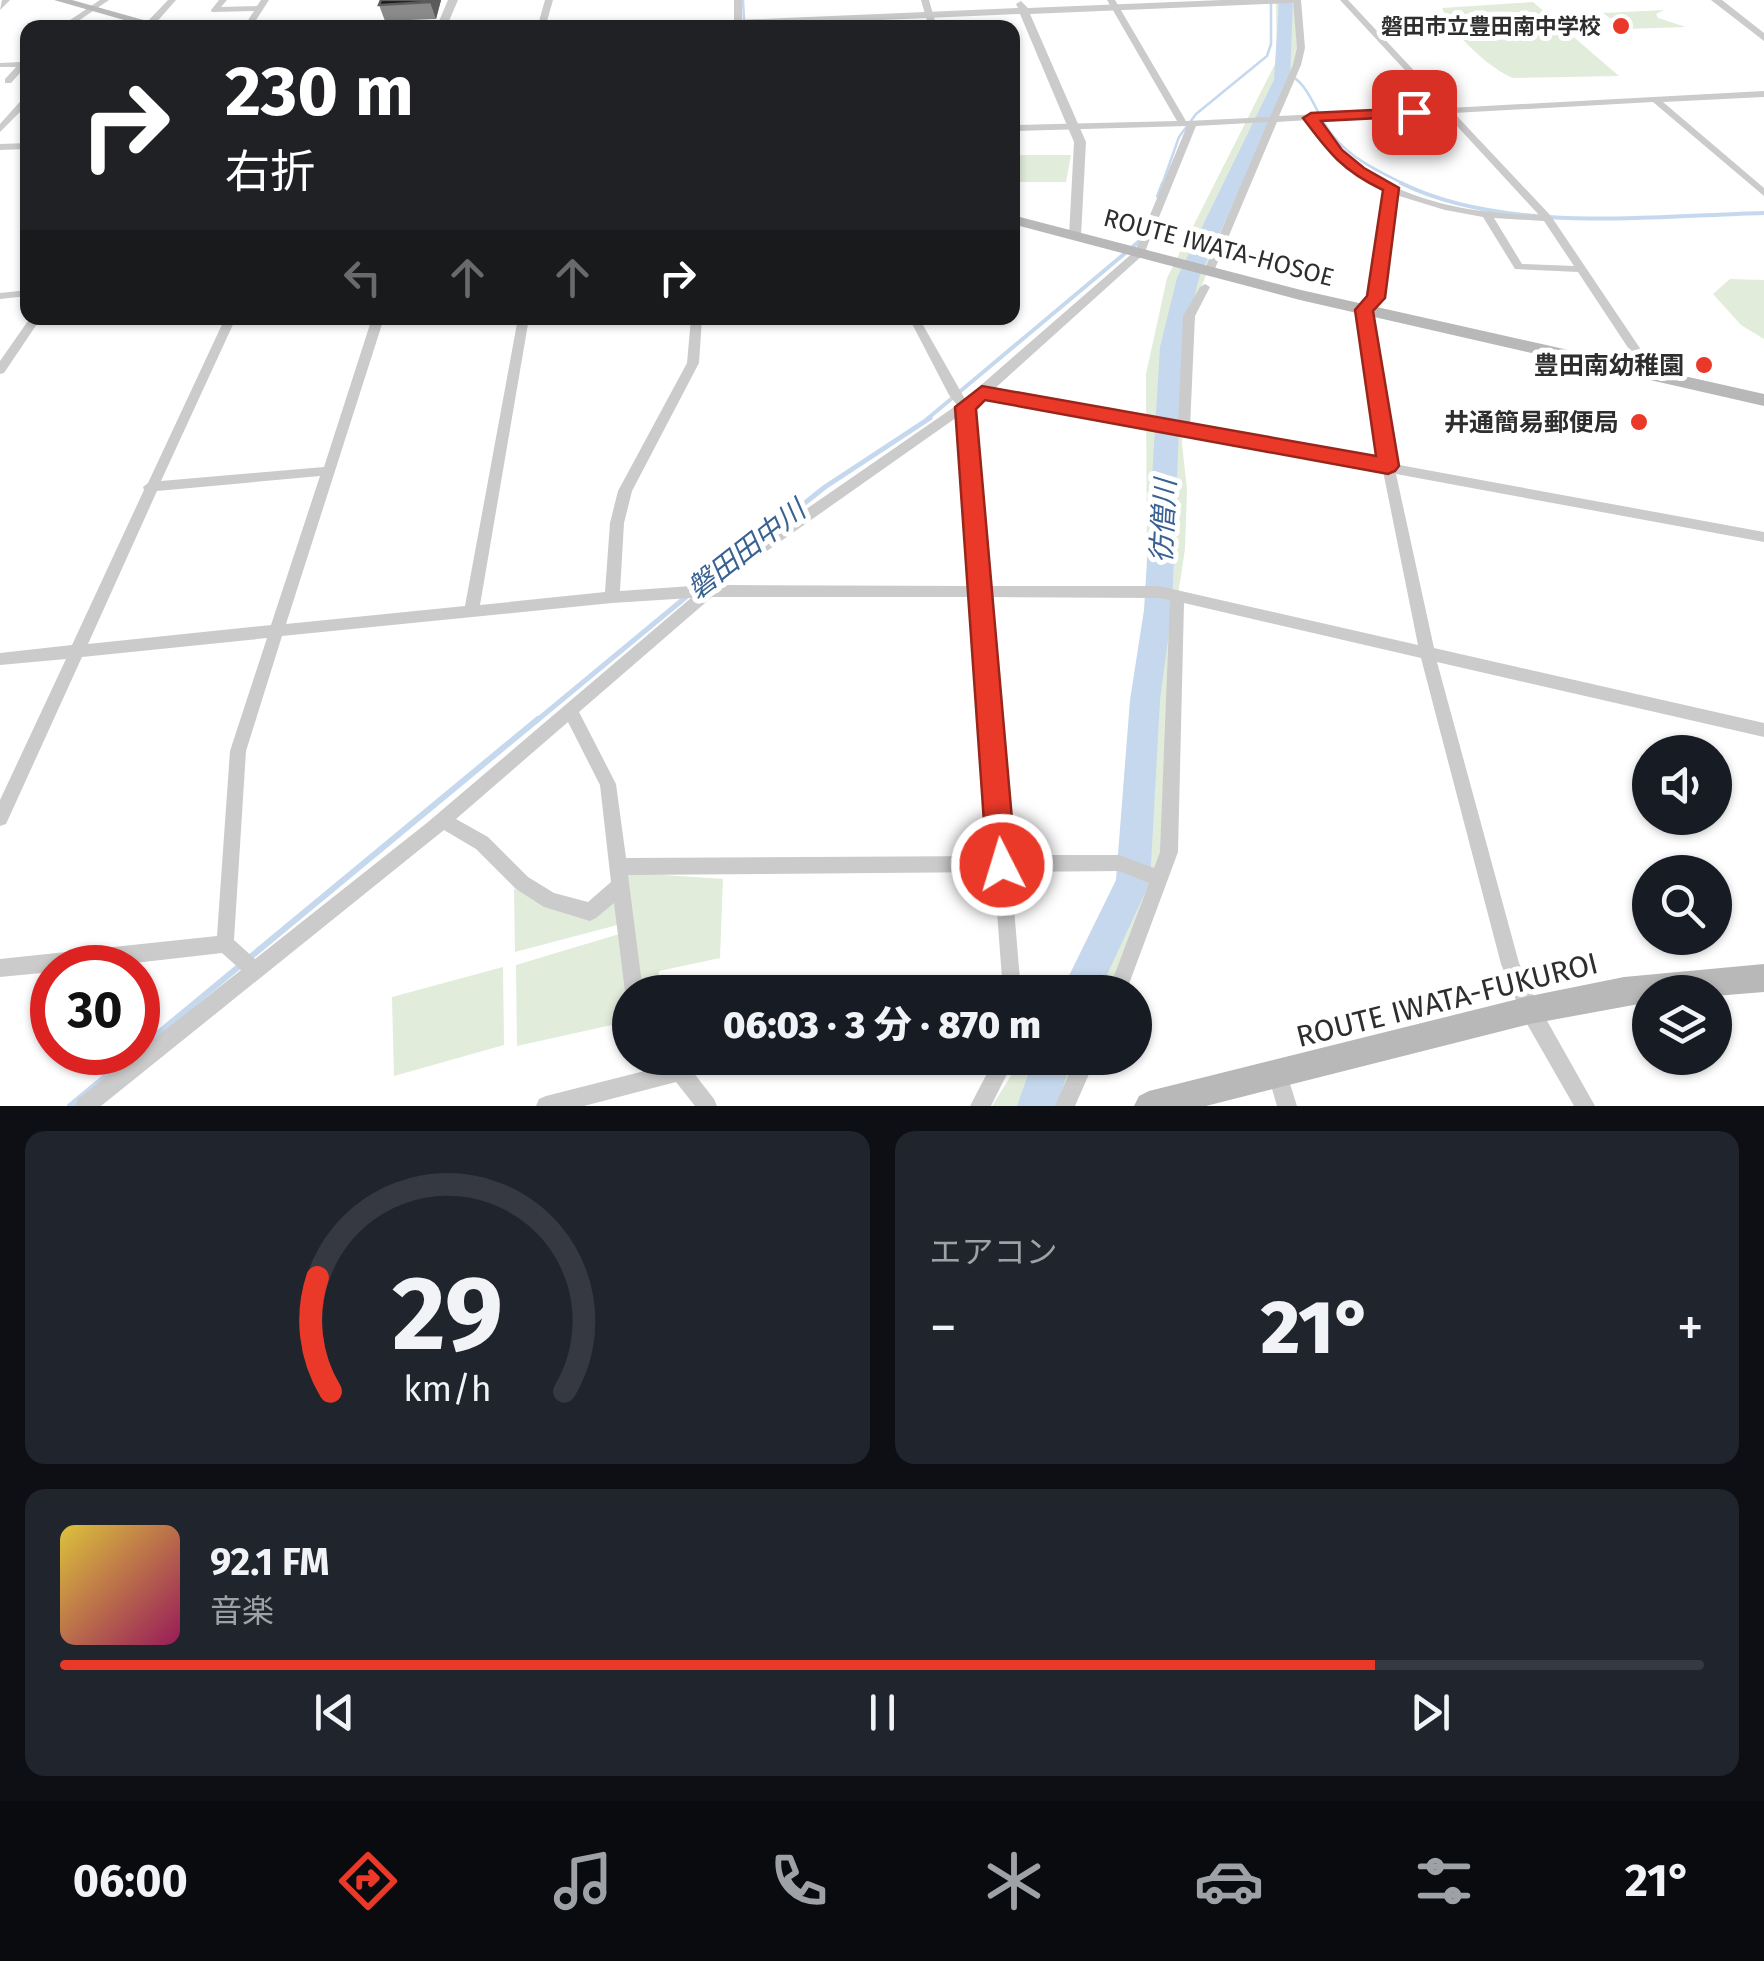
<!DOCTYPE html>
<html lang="ja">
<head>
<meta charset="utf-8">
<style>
  :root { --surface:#171b24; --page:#20242c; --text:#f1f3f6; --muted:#9ea1a6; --line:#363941; --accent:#eb3929 }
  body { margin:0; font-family:"Fira Sans","Noto Sans JP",sans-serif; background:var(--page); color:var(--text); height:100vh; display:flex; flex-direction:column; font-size:38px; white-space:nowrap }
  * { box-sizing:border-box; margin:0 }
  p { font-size:32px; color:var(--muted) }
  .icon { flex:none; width:55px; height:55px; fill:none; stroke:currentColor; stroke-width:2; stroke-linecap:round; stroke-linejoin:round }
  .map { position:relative; height:1106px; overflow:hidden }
  .sheet { display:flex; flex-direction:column; gap:25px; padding:25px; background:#0d0f14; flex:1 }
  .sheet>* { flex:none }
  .hud { position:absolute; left:20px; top:20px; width:1000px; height:305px; border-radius:20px; box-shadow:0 2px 8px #0004; background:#202124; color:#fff; overflow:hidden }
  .buttons { position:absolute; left:1632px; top:735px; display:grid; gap:20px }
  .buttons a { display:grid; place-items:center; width:100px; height:100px; border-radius:50%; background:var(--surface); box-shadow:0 2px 8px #0004; font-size:50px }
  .speed { position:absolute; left:30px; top:945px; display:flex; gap:20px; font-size:50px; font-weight:700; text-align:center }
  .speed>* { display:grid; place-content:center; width:130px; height:130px; border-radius:50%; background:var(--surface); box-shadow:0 2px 8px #0004; line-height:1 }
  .speed .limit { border:15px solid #d22; background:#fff; color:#111 }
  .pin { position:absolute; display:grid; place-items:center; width:85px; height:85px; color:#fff; margin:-42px; border-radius:20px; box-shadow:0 5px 15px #0006 }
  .me { position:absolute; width:110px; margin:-55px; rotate:355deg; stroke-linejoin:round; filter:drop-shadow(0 0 8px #0008) }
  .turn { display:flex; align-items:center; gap:35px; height:210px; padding:0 40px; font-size:45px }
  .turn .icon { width:130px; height:130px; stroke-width:2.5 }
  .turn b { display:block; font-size:70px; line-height:85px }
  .lanes { display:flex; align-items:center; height:95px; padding:0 40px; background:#0003; justify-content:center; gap:50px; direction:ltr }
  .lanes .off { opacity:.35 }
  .big { font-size:75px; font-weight:800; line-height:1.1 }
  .sheet .tile { flex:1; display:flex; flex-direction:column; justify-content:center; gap:15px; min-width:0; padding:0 35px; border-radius:20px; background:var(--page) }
  .sheet .dial { align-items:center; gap:0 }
  .dial svg { height:260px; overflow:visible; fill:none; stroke:var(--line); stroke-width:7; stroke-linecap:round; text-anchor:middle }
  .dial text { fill:var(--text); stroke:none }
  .song { display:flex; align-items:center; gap:30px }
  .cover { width:120px; height:120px; border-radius:15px; background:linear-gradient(135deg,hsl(50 70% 55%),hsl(330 70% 35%)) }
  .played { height:10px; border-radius:5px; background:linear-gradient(90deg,var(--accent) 80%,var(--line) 80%) }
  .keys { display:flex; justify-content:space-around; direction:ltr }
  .heat { display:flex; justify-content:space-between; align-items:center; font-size:55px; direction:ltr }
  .sheet .tiles { flex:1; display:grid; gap:25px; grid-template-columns:1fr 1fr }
  .tile:last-child { grid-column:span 2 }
  .trip { position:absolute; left:612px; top:975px; width:540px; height:100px; border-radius:50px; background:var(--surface); box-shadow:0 2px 8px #0004; font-weight:800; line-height:100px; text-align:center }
  .tabs { display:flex; height:160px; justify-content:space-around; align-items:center; background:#090b0e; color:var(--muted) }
  .tabs .icon { width:70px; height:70px }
  .tabs .active { color:var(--accent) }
  .tabs b { font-size:45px; color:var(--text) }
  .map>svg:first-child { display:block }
</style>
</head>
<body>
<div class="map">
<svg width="1764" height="1106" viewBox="0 0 1764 1106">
  <rect width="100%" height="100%" fill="#fff"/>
  <!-- green -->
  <path fill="#e1ecdb" d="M1276,0h17l7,52 -111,264 -7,128 5,45 -2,60 -9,59 -7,244 -59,140h-46l50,-70 5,-59 28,-149 -6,-48 6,-70 -1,-222 21,-96 110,-218z
    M1533,2l86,74 -106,2c-26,-11 -60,-44 -71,-70z
    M1664,10l-8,4 2,4 28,9 -61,2 -22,-16z
    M1012,155h59l-5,27h-47l-6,-6z
    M1730,279l34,1v59l-23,-14 -28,-31z
    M634,873l89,6 -3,79 -61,13 -1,21h-24l-6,-43 2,72 -113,25 -1,-81 110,-33 -1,-9 -110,29 -1,-63 76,23 30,-35z
    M503,967l1,78 -110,31 -2,-79z
    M1022,1058h64l-21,48h-73z"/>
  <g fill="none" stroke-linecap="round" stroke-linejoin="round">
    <!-- stream-far3 -->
    <path stroke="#c6d8ed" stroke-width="2.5" d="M743,0l1,20
      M1282,70c31,14 31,43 52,67 19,23 46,35 72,48
      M1162,185l17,-48 17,-23 71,-58 4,-12v-44"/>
    <!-- stream-far2 -->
    <path stroke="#c6d8ed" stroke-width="4" d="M1401,183c103,51 251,33 363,30
      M1158,196l5,-13
      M926,420l216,-181"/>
    <!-- stream-far1 -->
    <path stroke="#c6d8ed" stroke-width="5" d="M699,587l126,-100 105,-69
      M535,722l151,-125"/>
    <!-- stream -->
    <path stroke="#c6d8ed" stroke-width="6" d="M138,1050l400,-331
      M70,1106l65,-54"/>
    <!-- river -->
    <path fill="#c6d8ed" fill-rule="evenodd" d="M1279,0h14l-3,80 -91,198 -17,69 -10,263 -12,90 -10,182 -51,110h-38l55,-112 14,-180 14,-90 16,-263 17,-69 97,-198z
      M1034,1058h38l-15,48h-40z"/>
    <!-- minor -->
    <path fill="#cbcbcb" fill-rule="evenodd" d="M2,0h8l-10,10z
      M100,0h9l-41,28h-10z
      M168,0h8l-22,25h-6v-4z
      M219,0h8l-6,7 36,-1 4,-6h8l-18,28h-8l11,-17 -42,1 -1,-2z
      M545,0h8l-8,28h-8z
      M734,0h8v28h-8z
      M921,0h8l8,28h-8z
      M1107,0h8l71,121 84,-4 23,-52 4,-17 -4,-48h8l4,48 -4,17 -22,51 161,-8 -100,-108h8l101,108 315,-17v6l-101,5 101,86v8l-111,-94 -199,11 97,103 105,156v6h-8l-70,-106 -63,-3 -32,-52 -38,-7 -49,-15 -15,102 -11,14 24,153 370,68v10l-368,-68 38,174 330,75v14l-327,-75 82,301 18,40 58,103h-21l-51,-89 -22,-53 -80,-306 -237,-55 -6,249 -52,140h-18l41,-109 -30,-12 -108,1 10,120h-18l-9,-120 -366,3 15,117h-13v8l-5,-8 -11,-89 -18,15 -6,3 -46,-14 -28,-18 -40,-40 -32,-19 -343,276h-26l3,-7 163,-129 -19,-17 -131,15h-39v4l-52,5v-18l217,-23 13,-185 37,-113 -185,19 -76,167 -6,2v-26l66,-141 -66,6v-12l72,-8 72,-155 -1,-3 5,-4 77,-165h11l-75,163 163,-14 48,-149h12l-98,306 179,-18 53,-288h11l-49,287 125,-13 5,-69 8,-32 69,-128 4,-45h11l-3,45 -67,128 -8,32 -4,68 86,-6 41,-35 210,-145 -8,-10 -40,-77h10l46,81 170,-148 52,-125 -175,5v-6l165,-4zM1445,113l94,102c-48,-1 -98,-7 -142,-27l-2,-3c-34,-3 -59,-39 -78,-65zM1309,120c23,33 40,54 78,71l-16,105 -12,14 22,152 -191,-35 5,-111 15,-29 -5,-3 -5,3 -17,29 -5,109 -186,-34 152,-137 52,-128 72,-4 -64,149 5,3 5,-3 63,-149zM1494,218l50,3 30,45 -52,-2zM984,397l399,74 35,174 -259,-59h-173l-15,-179zM960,415l12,171 -247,-1 32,-27zM320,476l-49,149 -183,19 69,-153zM712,597h261l19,259 -366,2 -10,-74 -37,-72zM987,597l172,1 11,2 -10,252 -6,16 -35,-13h-109zM691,598l-263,224 -173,137 -21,-19 12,-189 36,-115 330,-33zM568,722l32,63 11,97 -23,20 -34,-9 -26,-16 -40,-40 -32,-18z
      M25,57h3v7l-17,19h-6v-4l11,-12h-16v-4l21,-1z
      M25,96h3v8l-28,28v-8z
      M28,143v6l-28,1v-6z
      M28,290v6l-28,3v-6z
      M30,318h11l-37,55 -4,1v-13z
      M660,1058h22l32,41 3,7h-22l-19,-24 -92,24h-48l3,-7 7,-3 118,-30z
      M995,1058h20l-24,48h-21z
      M1076,1058h20l-21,48h-20z
      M1278,1065l7,3 12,38h-20l-9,-31 3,-7z"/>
    <!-- tertiary -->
    <path fill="#cbcbcb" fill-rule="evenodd" d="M448,0h10l-12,28h-10z
      M1222,0h74l-5,3 -261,11 56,128 -5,94 -6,4 -6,-4 5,-94 -54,-128 -319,14h-88l5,-3 400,-17 -2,-4 5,-3 7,7z
      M1711,0h11l42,33v8z"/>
    <!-- secondary -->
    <path fill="#b8b8b8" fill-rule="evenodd" d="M54,0h18l100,28h-20z
      M1012,215l289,75 463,104v12l-464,-106 -288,-76z
      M1764,964v28l-49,4v-4h-65v10l-120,22 -324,82h-72l5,-10 10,-5 381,-95 94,-19z"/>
  </g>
  <!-- wall -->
  <path fill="#8a8a8a" d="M381,0h60l-5,19 -51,2 -6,-16z"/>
  <!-- shaded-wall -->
  <path fill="#5b5b5b" d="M431,0h10l-5,19 -6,-17z"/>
  <!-- building -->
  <path fill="#151515" stroke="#5b5b5b" stroke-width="2.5" d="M381,0h50l-1,2 -51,3z"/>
  <!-- route -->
  <path fill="#eb3929" stroke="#99251b" stroke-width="2.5" d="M1414,108l5,1v7l-98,5 21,29 22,18 35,20 -14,110 -12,13 26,155 -4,5 -7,3 -403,-74 -9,9 40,456 -4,10 -10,4 -11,-4 -4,-10 -32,-458 27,-21 394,70 -21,-146 12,-14 16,-106c-40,-19 -54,-37 -80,-72l8,-5z"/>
  <!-- markers -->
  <g fill="#eb3929" stroke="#fff" stroke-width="4">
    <circle cx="1621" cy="26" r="10"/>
    <circle cx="1704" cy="365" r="10"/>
    <circle cx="1639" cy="422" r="10"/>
  </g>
  <g text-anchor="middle" stroke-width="10" stroke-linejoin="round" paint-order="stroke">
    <!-- far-poi labels -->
    <g font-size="22" font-weight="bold" fill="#2e2e2e" stroke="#fff" text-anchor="end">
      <text x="1601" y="34">磐田市立豊田南中学校</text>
    </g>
    <!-- street labels -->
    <g font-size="25" fill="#2e2e2e" stroke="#fff">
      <text transform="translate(1219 247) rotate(15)" y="9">ROUTE IWATA-HOSOE</text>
    </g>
    <!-- poi labels -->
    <g font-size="25" font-weight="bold" fill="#2e2e2e" stroke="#fff" text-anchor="end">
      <text x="1684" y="374">豊田南幼稚園</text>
      <text x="1619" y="431">井通簡易郵便局</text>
    </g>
    <!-- water labels -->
    <g font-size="28" font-style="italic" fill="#396293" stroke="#fff">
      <text transform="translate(1163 521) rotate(-87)" y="10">彷僧川</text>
      <text transform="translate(746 549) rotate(-38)" y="10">磐田田中川</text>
    </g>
    <!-- near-street labels -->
    <g font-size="30" fill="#2e2e2e" stroke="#fff">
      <text transform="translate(1447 1000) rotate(-14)" y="10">ROUTE IWATA-FUKUROI</text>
    </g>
  </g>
</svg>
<div class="buttons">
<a><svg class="icon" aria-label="sound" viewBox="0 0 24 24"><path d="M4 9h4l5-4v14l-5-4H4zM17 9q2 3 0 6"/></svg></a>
<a><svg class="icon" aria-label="search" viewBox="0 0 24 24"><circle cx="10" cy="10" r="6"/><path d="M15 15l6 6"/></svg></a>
<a><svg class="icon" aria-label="layers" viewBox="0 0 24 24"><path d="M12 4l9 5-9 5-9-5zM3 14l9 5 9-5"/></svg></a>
</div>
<div class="speed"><div class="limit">30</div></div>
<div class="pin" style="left:1414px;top:112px;background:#d93025"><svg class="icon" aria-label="arrive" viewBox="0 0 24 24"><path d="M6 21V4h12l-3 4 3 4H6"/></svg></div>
<svg class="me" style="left:1002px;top:865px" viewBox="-20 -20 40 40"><circle r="17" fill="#eb3929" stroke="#fff" stroke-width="3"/><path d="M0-11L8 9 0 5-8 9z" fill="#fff"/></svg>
<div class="trip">06:03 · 3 分 · 870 m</div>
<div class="hud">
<div class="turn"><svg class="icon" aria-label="right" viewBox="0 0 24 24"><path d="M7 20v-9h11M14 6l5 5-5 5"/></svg><div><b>230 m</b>右折</div></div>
<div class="lanes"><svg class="icon off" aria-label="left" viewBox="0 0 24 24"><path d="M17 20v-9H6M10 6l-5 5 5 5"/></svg><svg class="icon off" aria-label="ahead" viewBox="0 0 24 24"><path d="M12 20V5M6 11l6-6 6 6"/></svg><svg class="icon off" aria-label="ahead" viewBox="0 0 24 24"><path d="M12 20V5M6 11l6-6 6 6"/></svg><svg class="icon" aria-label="right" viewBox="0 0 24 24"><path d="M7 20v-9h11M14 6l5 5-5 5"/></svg></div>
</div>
</div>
<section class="sheet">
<div class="tiles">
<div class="tile dial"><svg viewBox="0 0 100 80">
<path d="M14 69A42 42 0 1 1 86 69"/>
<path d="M14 69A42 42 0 0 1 10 34" stroke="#eb3929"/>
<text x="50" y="56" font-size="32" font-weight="700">29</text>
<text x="50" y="72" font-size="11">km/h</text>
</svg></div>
<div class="tile"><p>エアコン</p>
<div class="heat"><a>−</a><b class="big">21°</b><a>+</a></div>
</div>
<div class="tile">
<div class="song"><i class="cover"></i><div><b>92.1 FM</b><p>音楽</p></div></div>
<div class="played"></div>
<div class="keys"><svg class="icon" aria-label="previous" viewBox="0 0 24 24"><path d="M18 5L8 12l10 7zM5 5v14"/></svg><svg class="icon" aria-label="pause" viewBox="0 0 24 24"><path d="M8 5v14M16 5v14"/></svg><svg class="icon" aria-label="next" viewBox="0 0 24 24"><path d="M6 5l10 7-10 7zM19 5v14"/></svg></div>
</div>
</div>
</section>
<nav class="tabs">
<b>06:00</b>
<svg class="icon active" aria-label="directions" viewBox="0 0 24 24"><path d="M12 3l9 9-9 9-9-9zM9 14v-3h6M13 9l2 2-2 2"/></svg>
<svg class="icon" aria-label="music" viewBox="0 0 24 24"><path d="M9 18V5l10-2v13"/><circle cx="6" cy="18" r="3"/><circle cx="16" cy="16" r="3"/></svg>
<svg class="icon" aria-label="phone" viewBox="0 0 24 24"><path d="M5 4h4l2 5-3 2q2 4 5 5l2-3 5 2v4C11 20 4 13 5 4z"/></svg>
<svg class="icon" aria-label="climate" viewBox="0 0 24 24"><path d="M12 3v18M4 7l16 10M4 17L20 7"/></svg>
<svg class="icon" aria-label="car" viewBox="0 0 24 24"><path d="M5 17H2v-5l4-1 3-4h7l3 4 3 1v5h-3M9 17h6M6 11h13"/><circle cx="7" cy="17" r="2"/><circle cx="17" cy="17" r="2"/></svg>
<svg class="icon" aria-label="filters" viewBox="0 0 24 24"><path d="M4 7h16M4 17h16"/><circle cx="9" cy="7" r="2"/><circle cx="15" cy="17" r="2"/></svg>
<b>21°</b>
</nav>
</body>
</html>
